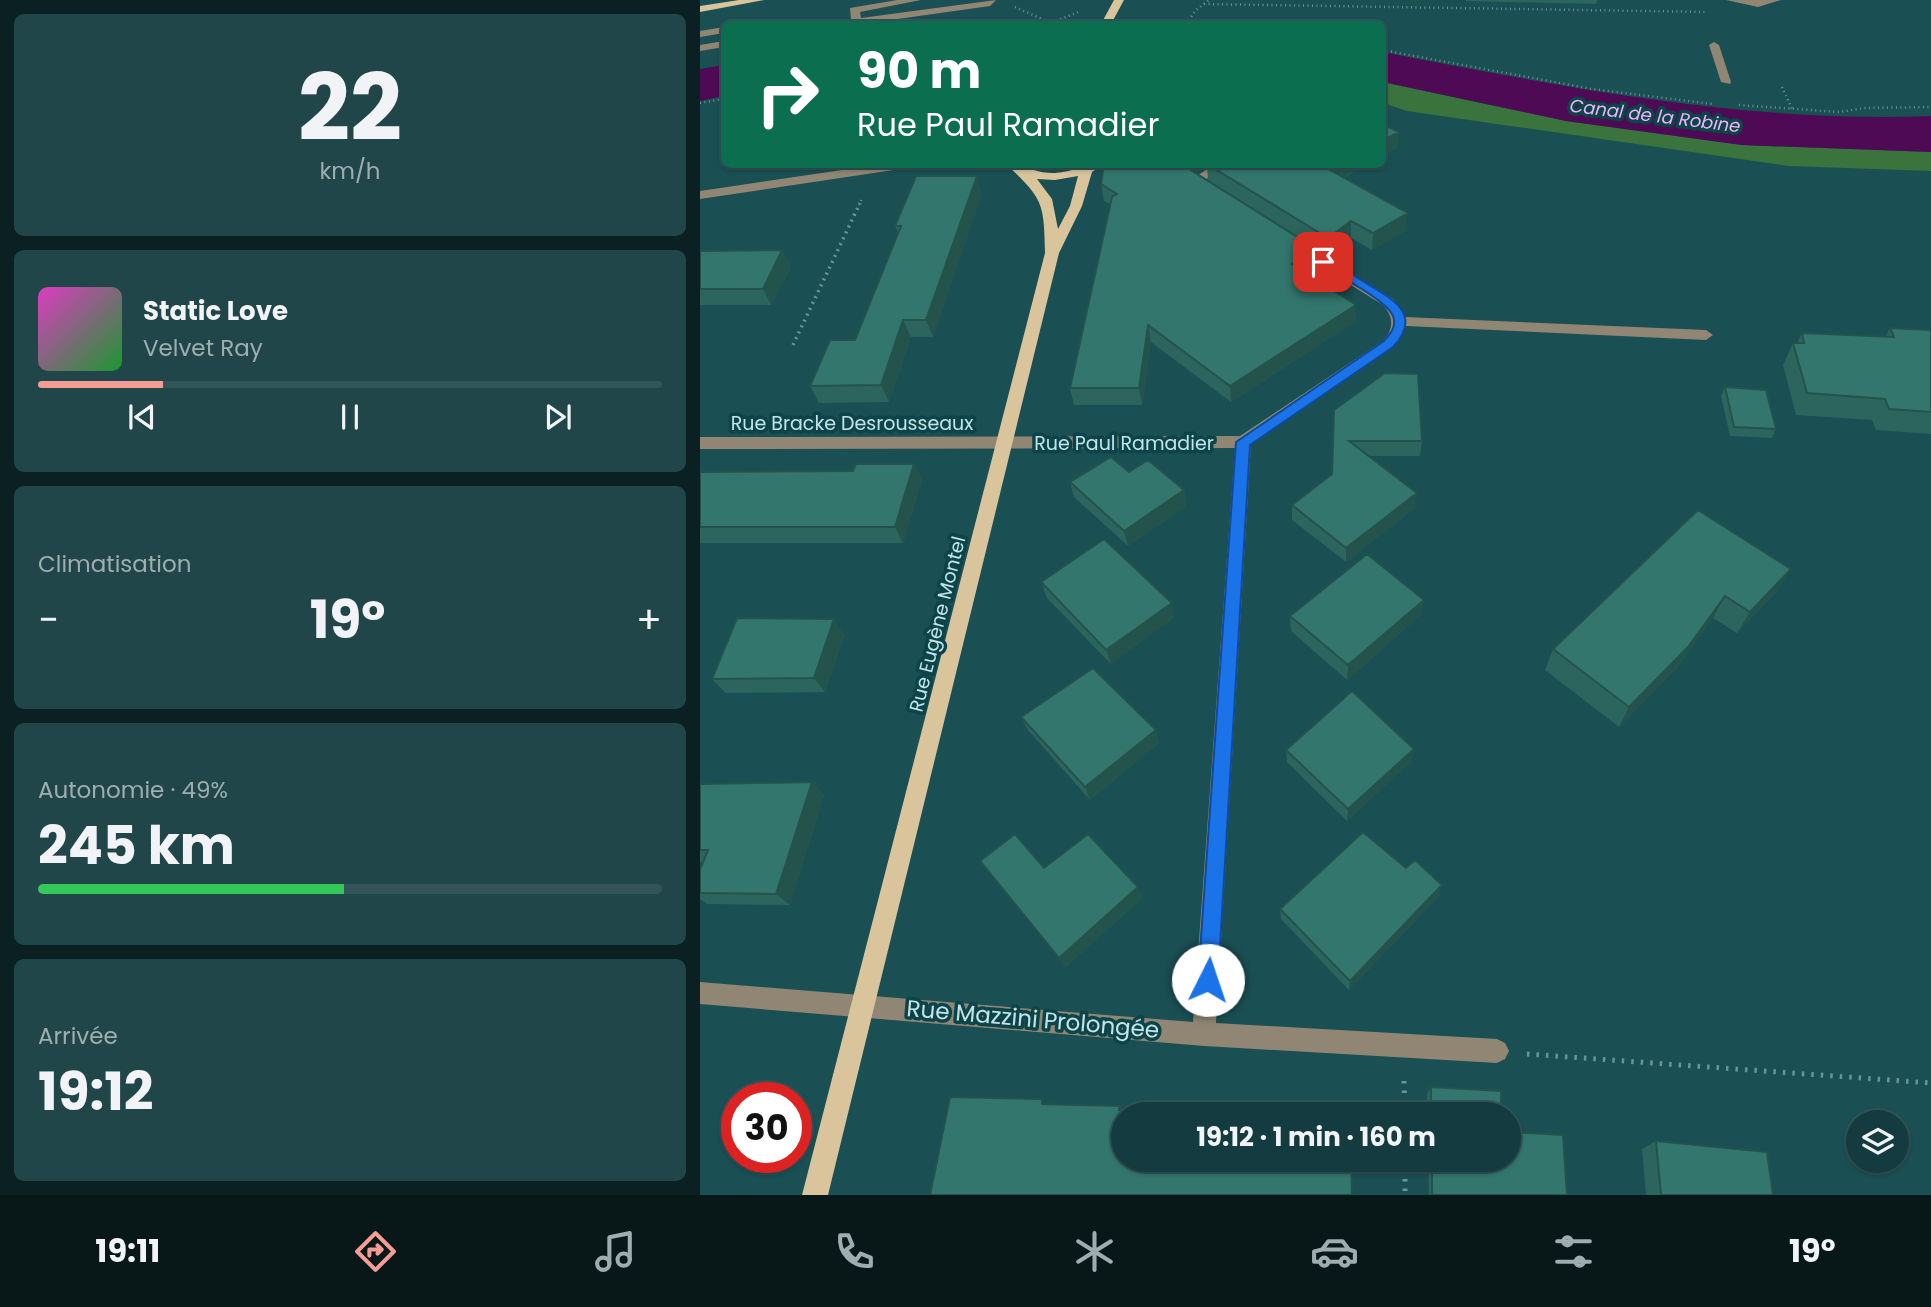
<!DOCTYPE html>
<html lang="fr">
<head>
<meta charset="utf-8">
<style>
  :root { --surface:#143b3f; --page:#21464a; --text:#f1f3f6; --muted:#9dadb0; --line:#335559; --accent:#f59c95 }
  body { margin:0; font-family:Poppins,sans-serif; background:var(--page); color:var(--text); height:100vh; display:flex; flex-direction:column; font-size:26px; white-space:nowrap }
  * { box-sizing:border-box; margin:0 }
  p { font-size:23px; color:var(--muted) }
  .icon { flex:none; width:38px; height:38px; fill:none; stroke:currentColor; stroke-width:2; stroke-linecap:round; stroke-linejoin:round }
  .map { position:relative; flex:1; overflow:hidden }
  .details { display:flex; flex-direction:column; gap:14px; padding:14px; background:#0b2023; width:700px }
  .details>* { flex:none }
  .top-card { position:absolute; left:21px; top:21px; width:665px; height:147px; border-radius:10px; box-shadow:0 2px 5px #0004,0 0 0 2px var(--line); background:#0b6e4f; color:#fff; overflow:hidden }
  .tools { position:absolute; left:1146px; top:1110px; display:grid; gap:14px }
  .tools a { display:grid; place-items:center; width:63px; height:63px; border-radius:50%; background:var(--surface); box-shadow:0 2px 5px #0004,0 0 0 2px var(--line); font-size:35px }
  .speed { position:absolute; left:21px; top:1082px; display:flex; gap:14px; font-size:35px; font-weight:700; text-align:center }
  .speed>* { display:grid; place-content:center; width:91px; height:91px; border-radius:50%; background:var(--surface); box-shadow:0 2px 5px #0004,0 0 0 2px var(--line); line-height:1 }
  .speed .limit { border:10px solid #d22; background:#fff; color:#111 }
  .pin { position:absolute; display:grid; place-items:center; width:60px; height:60px; color:#fff; margin:-30px; border-radius:14px; box-shadow:0 4px 10px #0006 }
  .me { position:absolute; width:77px; margin:-38px; rotate:4deg; stroke-linejoin:round; filter:drop-shadow(0 0 5px #0008) }
  .turn { display:flex; align-items:center; gap:24px; height:147px; padding:0 21px; font-size:32px }
  .turn .icon { width:91px; height:91px; stroke-width:2.5 }
  .turn b { display:block; font-size:49px; line-height:60px }
  .big { font-size:52px; font-weight:700; line-height:1.1 }
  .details .tile { flex:1; display:flex; flex-direction:column; justify-content:center; gap:10px; min-width:0; padding:0 24px; border-radius:10px; background:var(--page) }
  .details .dial { align-items:center; gap:0 }
  .dial b { font-size:91px; line-height:1 }
  .song { display:flex; align-items:center; gap:21px }
  .cover { width:84px; height:84px; border-radius:10px; background:linear-gradient(135deg,hsl(310 70% 55%),hsl(130 70% 35%)) }
  .played { height:7px; border-radius:4px; background:linear-gradient(90deg,var(--accent) 20%,var(--line) 20%) }
  .keys { display:flex; justify-content:space-around; direction:ltr }
  .heat { display:flex; justify-content:space-between; align-items:center; font-size:38px; direction:ltr }
  .charge { height:10px; border-radius:5px; background:linear-gradient(90deg,#34c759 49%,var(--line) 0) }
  .trip { position:absolute; left:411px; top:1102px; width:410px; height:70px; border-radius:35px; background:var(--surface); box-shadow:0 2px 5px #0004,0 0 0 2px var(--line); font-weight:700; line-height:70px; text-align:center }
  .tabs { display:flex; height:112px; justify-content:space-around; align-items:center; background:#081819; color:var(--muted) }
  .tabs .icon { width:49px; height:49px }
  .tabs .active { color:var(--accent) }
  .tabs b { font-size:32px; color:var(--text) }
  main { display:flex; flex:1; min-height:0 }
  .map>svg:first-child { display:block }
</style>
</head>
<body>
<main>
<section class="details">
<div class="tile dial"><b>22</b><p>km/h</p></div>
<div class="tile">
<div class="song"><i class="cover"></i><div><b>Static Love</b><p>Velvet Ray</p></div></div>
<div class="played"></div>
<div class="keys"><svg class="icon" aria-label="previous" viewBox="0 0 24 24"><path d="M18 5L8 12l10 7zM5 5v14"/></svg><svg class="icon" aria-label="pause" viewBox="0 0 24 24"><path d="M8 5v14M16 5v14"/></svg><svg class="icon" aria-label="next" viewBox="0 0 24 24"><path d="M6 5l10 7-10 7zM19 5v14"/></svg></div>
</div>
<div class="tile"><p>Climatisation</p>
<div class="heat"><a>−</a><b class="big">19°</b><a>+</a></div>
</div>
<div class="tile"><p>Autonomie · 49%</p><b class="big">245 km</b><div class="charge"></div></div>
<div class="tile"><p>Arrivée</p><b class="big">19:12</b></div>
</section>
<div class="map">
<svg width="1231" height="1195" viewBox="0 0 1231 1195">
  <rect width="100%" height="100%" fill="#1a4f54"/>
  <!-- green -->
  <path fill="#3a733c" d="M682,82l184,39 176,24 189,7v19l-142,-5 -382,-55 -24,-8z"/>
  <!-- water -->
  <path fill="#4e0a54" d="M683,52c181,35 362,71 548,64v36l-189,-7 -176,-24 -183,-39z
    M24,65v31l-24,5v-32z"/>
  <g fill="none" stroke-linecap="round" stroke-linejoin="round">
    <!-- path-far2 -->
    <path stroke="#699599" stroke-width="2.5" stroke-dasharray="1 3.5" stroke-linecap="butt" d="M504,4l503,8
      M315,7l36,16 30,-12
      M305,24h75
      M486,24l10,-14 13,-10
      M682,50l210,39 121,15
      M1082,87l10,22
      M0,103l24,-4
      M1039,105l100,7 26,-4 66,-1
      M159,205l4,-8"/>
    <!-- path-far1 -->
    <path stroke="#699599" stroke-width="3.5" stroke-dasharray="2 4.5" stroke-linecap="butt" d="M93,345l67,-142"/>
    <!-- path -->
    <path stroke="#699599" stroke-width="5" stroke-dasharray="2.5 7" stroke-linecap="butt" d="M827,1054l404,29
      M704,1081l1,34
      M705,1160v35"/>
    <!-- minor -->
    <path fill="#908673" fill-rule="evenodd" d="M197,0h24l-61,12 1,6 135,-18 -6,6 -128,18h-23l12,-4 -1,-12z
      M1026,0h55l-23,7z
      M24,27v6l-24,4v-6z
      M24,41v6l-24,4v-6z
      M1014,42l5,3 12,37 -1,2 -9,-2 -12,-37z
      M183,164h68l-6,4h-38l-207,31v-8z
      M516,164h16l-34,20 -10,-3z
      M595,240l98,59 12,18 301,13 7,5 -7,5 -300,-14 -13,21 -142,97 -35,579 281,16 8,4 4,8 -4,8 -8,4 -293,-17 -504,-42v-22l493,40 42,-574 -535,1v-12l540,-1 143,-95c11,-12 11,-24 0,-36l-93,-58 -2,-3z"/>
    <!-- major -->
    <path fill="#d9c49c" fill-rule="evenodd" d="M39,0h25l-64,12v-6z
      M414,0h10l-13,24h-10z
      M306,164c18,0 31,10 49,9 17,-1 31,-9 49,-9l-12,8 -10,34 -23,47 -231,942h-26l243,-942c-1,-51 -2,-54 -39,-89zM378,176l-8,30 -12,23 -6,-30 -15,-20 18,1z"/>
  </g>
  <!-- wall -->
  <path fill="#2c655e" d="M766,0h131l-1,4 -130,-3z
    M404,164h264l-24,14 62,52 -34,20 -21,-12 -24,17 -119,-74 -1,-15 -13,7 121,92 -10,7 51,49 -125,81 -80,-60 -9,63h-68l-4,-17 40,-184 -6,-3 -3,-17z
    M282,193l-49,144h-22l-22,65 -70,1 -9,-17 45,-46 43,-107 -3,-7z
    M82,250l9,17 -20,38h-71v-54z
    M1190,328l41,2v104l-55,-4 -4,-10 -76,-5 -13,-50 10,-22h4l5,-10 83,4z
    M1025,387l51,42 -4,9 -42,-2 -9,-40z
    M634,410l88,31 -2,15h-51l46,52 -69,54 -54,-42v-15l40,-31z
    M214,464l8,16 -19,63h-203v-71l153,-1z
    M429,472l55,18 2,16 -58,40 -54,-49 -4,-15z
    M998,510l79,81 -40,42 -24,-15 -36,50 -58,59 -74,-57 8,-21z
    M341,582l133,35 -63,47 -64,-66z
    M721,615l-74,65 -56,-49 -1,-15z
    M145,634l-20,58 -99,1 -14,-14z
    M321,717l138,26 -69,57 -62,-70z
    M586,750l126,11 -65,60 -60,-59z
    M112,782l12,13 -34,110 -83,-1 -7,-5v-29l3,-8h-3v-78z
    M280,861l64,7 98,30 -76,69z
    M706,868l33,28 -90,94 -68,-71 -1,-10z
    M731,1087l70,28h-73l-1,-21z
    M956,1141l117,54h-127l-4,-46z
    M728,1160h80l59,35h-138z"/>
  <!-- shaded-wall -->
  <path fill="#24534c" d="M712,0h18l-18,2z
    M699,132l-1,16 -16,9v-16z
    M493,164h14v2l-13,7z
    M639,164h29l-39,22 1,-16z
    M277,176l5,17 -49,144 -7,-17z
    M708,213l-2,17 -34,20 1,-17z
    M651,221v17l-24,17 1,-17z
    M615,248v17l-22,16 -1,-17z
    M82,250l9,17 -20,38 -8,-16z
    M656,305v16l-125,81 -1,-16z
    M203,320l8,17 -22,65 -8,-17z
    M448,325l3,17 -9,63 -3,-17z
    M214,464l8,16 -19,63 -8,-16z
    M484,490l2,16 -58,40 -4,-15z
    M717,493l-2,15 -69,54v-14z
    M1091,569l-14,22 -40,42 13,-21z
    M1025,596l-12,22 -36,50 -58,59 10,-20z
    M724,600l-3,15 -74,65 1,-15z
    M472,603l2,14 -63,47 -5,-14z
    M134,619l11,15 -20,58 -11,-14z
    M456,730l3,13 -69,57 -5,-13z
    M714,749l-2,12 -65,60 1,-12z
    M112,782l12,13 -34,110 -14,-11z
    M742,885l-3,11 -90,94 1,-9z
    M438,887l4,11 -76,69 -7,-9z"/>
  <!-- building -->
  <path fill="#33766d" stroke="#24534c" stroke-width="2" d="M682,124l17,8 -17,9z
    M404,164h77l134,84 -23,16 64,41 -126,81 -82,-61 -9,63h-69l42,-191 5,-3 -16,-10z
    M507,164h132l-9,6 78,43 -35,20 -22,-12 -23,17z
    M216,176h61l-51,144h-23l-22,65 -71,1 20,-46h25l46,-114h-6z
    M82,250l-19,39h-63v-38z
    M1190,328l41,2v82l-42,-3 -4,-10 -78,-6 -14,-50h11l-2,-10 92,4z
    M685,373l33,1 4,67h-73l68,52 -71,55 -54,-43 40,-31 2,-64z
    M1025,387l41,3 10,39 -42,-2z
    M411,457l18,15 19,-12 36,30 -60,41 -54,-49z
    M156,464h58l-19,63h-195v-55l153,-1z
    M998,510l93,59 -41,43 -25,-16 -37,51 -59,60 -76,-58z
    M404,539l68,64 -66,47 -65,-68z
    M667,554l57,46 -76,65 -58,-49z
    M37,618l97,1 -20,59 -102,1z
    M393,668l63,62 -71,57 -64,-70z
    M652,691l62,58 -66,60 -62,-59z
    M112,782l-36,112 -76,-1v-23l8,-20h-8v-66z
    M663,832l43,36 9,-8 27,25 -92,96 -70,-72z
    M315,834l29,34 44,-34 50,53 -79,71 -79,-97z
    M731,1087l70,4v24h-70z
    M250,1097l92,2v5l78,2 -1,4 76,2v3h-71v45h227l1,35h-422z
    M808,1132l55,3 4,60h-135v-35h76z
    M956,1141l111,11 6,43h-112z"/>
  <!-- route -->
  <path fill="#1a73e8" stroke="#114b97" stroke-width="2" d="M623,258c14,4 26,14 38,22 28,17 64,33 32,67l-143,98 -32,535 -3,7 -7,3 -8,-3 -2,-7 38,-538 148,-101c6,-7 13,-14 9,-25 -7,-17 -57,-41 -74,-52l-2,-2z"/>
  <g text-anchor="middle" stroke-width="7" stroke-linejoin="round" paint-order="stroke">
    <!-- far-water labels -->
    <g font-size="18" font-style="italic" fill="#f3b1f7" stroke="#0c4449">
      <text transform="translate(955 116) rotate(7)" y="6">Canal de la Robine</text>
    </g>
    <!-- street labels -->
    <g font-size="19" fill="#c3e4e7" stroke="#0c4449">
      <text x="152" y="430">Rue Bracke Desrousseaux</text>
      <text x="424" y="450">Rue Paul Ramadier</text>
      <text transform="translate(237 624) rotate(-76)" y="7">Rue Eugène Montel</text>
    </g>
    <!-- near-street labels -->
    <g font-size="23" fill="#c3e4e7" stroke="#0c4449">
      <text transform="translate(333 1019) rotate(5)" y="8">Rue Mazzini Prolongée</text>
    </g>
  </g>
</svg>
<div class="tools">
<a><svg class="icon" aria-label="layers" viewBox="0 0 24 24"><path d="M12 4l9 5-9 5-9-5zM3 14l9 5 9-5"/></svg></a>
</div>
<div class="speed"><div class="limit">30</div></div>
<div class="pin" style="left:623px;top:262px;background:#d93025"><svg class="icon" aria-label="arrive" viewBox="0 0 24 24"><path d="M6 21V4h12l-3 4 3 4H6"/></svg></div>
<svg class="me" style="left:508px;top:980px" viewBox="-20 -20 40 40"><circle r="19" fill="#fff"/><path d="M0-13L10 11 0 6-10 11z" fill="#1a73e8"/></svg>
<div class="trip">19:12 · 1 min · 160 m</div>
<div class="top-card">
<div class="turn"><svg class="icon" aria-label="right" viewBox="0 0 24 24"><path d="M7 20v-9h11M14 6l5 5-5 5"/></svg><div><b>90 m</b>Rue Paul Ramadier</div></div>
</div>
</div>
</main>
<nav class="tabs">
<b>19:11</b>
<svg class="icon active" aria-label="directions" viewBox="0 0 24 24"><path d="M12 3l9 9-9 9-9-9zM9 14v-3h6M13 9l2 2-2 2"/></svg>
<svg class="icon" aria-label="music" viewBox="0 0 24 24"><path d="M9 18V5l10-2v13"/><circle cx="6" cy="18" r="3"/><circle cx="16" cy="16" r="3"/></svg>
<svg class="icon" aria-label="phone" viewBox="0 0 24 24"><path d="M5 4h4l2 5-3 2q2 4 5 5l2-3 5 2v4C11 20 4 13 5 4z"/></svg>
<svg class="icon" aria-label="climate" viewBox="0 0 24 24"><path d="M12 3v18M4 7l16 10M4 17L20 7"/></svg>
<svg class="icon" aria-label="car" viewBox="0 0 24 24"><path d="M5 17H2v-5l4-1 3-4h7l3 4 3 1v5h-3M9 17h6M6 11h13"/><circle cx="7" cy="17" r="2"/><circle cx="17" cy="17" r="2"/></svg>
<svg class="icon" aria-label="filters" viewBox="0 0 24 24"><path d="M4 7h16M4 17h16"/><circle cx="9" cy="7" r="2"/><circle cx="15" cy="17" r="2"/></svg>
<b>19°</b>
</nav>
</body>
</html>
